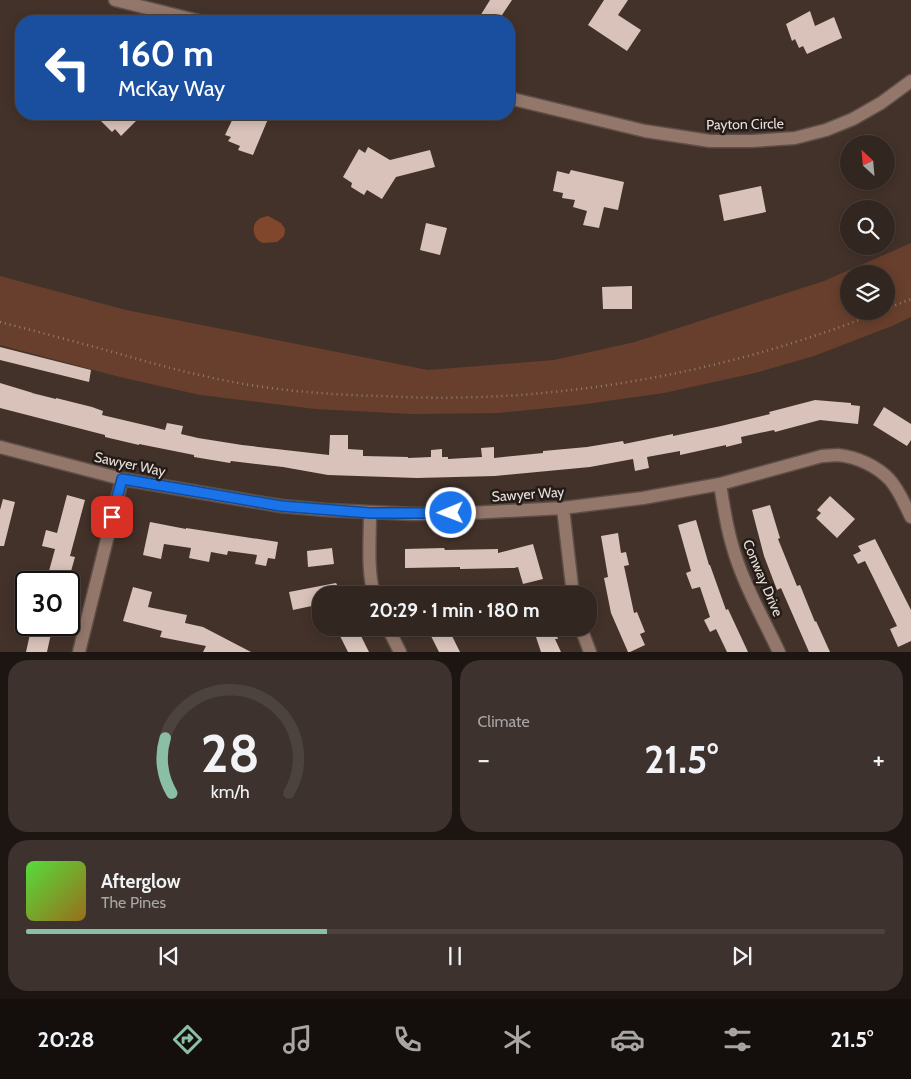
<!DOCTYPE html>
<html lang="en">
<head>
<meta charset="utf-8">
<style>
  :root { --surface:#322620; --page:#3d322d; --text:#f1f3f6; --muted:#a8a5a5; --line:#4d433e; --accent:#8abfa5 }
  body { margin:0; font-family:Cabin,sans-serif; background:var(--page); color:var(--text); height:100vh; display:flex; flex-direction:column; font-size:19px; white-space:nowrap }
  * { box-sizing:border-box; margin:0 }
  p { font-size:16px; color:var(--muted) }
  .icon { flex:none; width:28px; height:28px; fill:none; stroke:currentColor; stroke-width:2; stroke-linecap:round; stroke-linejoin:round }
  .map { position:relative; height:652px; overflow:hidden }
  .drawer { display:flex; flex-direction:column; gap:8px; padding:8px; background:#1c1512; flex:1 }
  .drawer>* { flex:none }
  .hud { position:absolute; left:15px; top:15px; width:500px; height:105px; border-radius:20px; box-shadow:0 2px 12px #0003,0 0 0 1px var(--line); background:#1a4fa0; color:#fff; overflow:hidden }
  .needle { width:32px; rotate:334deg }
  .fabs { position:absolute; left:840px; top:135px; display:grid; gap:10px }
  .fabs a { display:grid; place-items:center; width:55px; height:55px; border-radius:50%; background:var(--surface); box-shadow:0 2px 12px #0003,0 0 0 1px var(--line); font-size:25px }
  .speed { position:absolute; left:15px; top:571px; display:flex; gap:10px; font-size:25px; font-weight:700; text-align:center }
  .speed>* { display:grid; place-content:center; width:65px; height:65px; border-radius:50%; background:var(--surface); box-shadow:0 2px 12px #0003,0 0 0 1px var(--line); line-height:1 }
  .speed .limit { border:2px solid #111; border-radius:8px; background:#fff; color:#111 }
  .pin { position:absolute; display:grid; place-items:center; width:42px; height:42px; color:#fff; margin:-21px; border-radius:10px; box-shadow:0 2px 8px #0006 }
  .me { position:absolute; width:55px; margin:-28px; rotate:269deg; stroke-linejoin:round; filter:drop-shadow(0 0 4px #0008) }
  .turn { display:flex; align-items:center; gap:18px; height:105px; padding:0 20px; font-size:22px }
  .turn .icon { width:65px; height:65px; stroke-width:2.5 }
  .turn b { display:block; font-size:35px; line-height:42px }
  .big { font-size:38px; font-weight:800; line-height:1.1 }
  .drawer .card { flex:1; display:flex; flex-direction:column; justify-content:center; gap:8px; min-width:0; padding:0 18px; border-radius:20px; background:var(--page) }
  .drawer .dial { align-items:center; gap:0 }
  .dial svg { height:130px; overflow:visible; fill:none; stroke:var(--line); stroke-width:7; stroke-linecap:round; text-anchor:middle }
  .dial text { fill:var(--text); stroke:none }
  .song { display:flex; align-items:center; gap:15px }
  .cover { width:60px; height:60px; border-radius:8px; background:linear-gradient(135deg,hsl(110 70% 55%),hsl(40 70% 35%)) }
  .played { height:5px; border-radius:2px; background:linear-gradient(90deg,var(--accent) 35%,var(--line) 35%) }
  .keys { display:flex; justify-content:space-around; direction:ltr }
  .heat { display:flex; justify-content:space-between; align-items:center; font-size:28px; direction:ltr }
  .drawer .tiles { flex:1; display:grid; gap:8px; grid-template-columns:1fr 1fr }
  .card:last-child { grid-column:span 2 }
  .trip { position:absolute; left:312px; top:586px; width:285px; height:50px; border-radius:20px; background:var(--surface); box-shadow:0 2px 12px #0003,0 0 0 1px var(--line); font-weight:800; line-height:50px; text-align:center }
  .tab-bar { display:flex; height:80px; justify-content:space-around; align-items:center; background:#140f0d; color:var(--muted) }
  .tab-bar .icon { width:35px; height:35px }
  .tab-bar .current { color:var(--accent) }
  .tab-bar b { font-size:22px; color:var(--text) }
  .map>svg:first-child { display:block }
</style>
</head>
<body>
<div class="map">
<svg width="911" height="652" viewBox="0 0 911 652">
  <rect width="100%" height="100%" fill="#43322a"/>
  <!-- green -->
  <path fill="#683f2c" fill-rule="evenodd" d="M911,243v74l-19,9 -78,30 -59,17 -91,20 -85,12 -81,8 -86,1 -97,-5 -115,-14 -80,-18 -120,-32v-69l126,34 302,60 126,-10 81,-18 189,-61zM849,274h37v37h-37z"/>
  <!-- water -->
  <path fill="#81472c" d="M268,216l13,7 4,6 -1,7 -7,6c-4,0 -10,1 -14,1 -10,-3 -13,-18 -4,-24 1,-1 8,-3 9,-3z"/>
  <!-- building -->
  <path fill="#d8c2b9" d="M490,0h22l-14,21h-21z
    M604,0h24l-10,15 23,15 -14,21 -39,-26z
    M810,11l5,15 19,-9 8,21 -35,16 -4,-8 -4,2 -4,-9 -3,2 -6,-17z
    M104,114h39l-22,22 -6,-7 -3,3 -13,-13z
    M235,114h21l12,5 -15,36 -15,-5 2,-4 -12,-5 3,-4 -6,-2z
    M368,147l22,13 40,-10 5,17 -39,10 -14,22 -15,-9 -3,5 -13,-8 1,-4 -9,-6 16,-28 6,4z
    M571,170l53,12 -6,28 -14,-3 -5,21 -16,-3 4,-14 -14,-4 2,-7 -13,-2 1,-5 -10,-2 4,-20 12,3z
    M761,186l5,26 -42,9 -5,-26z
    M426,223l21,5 -7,27 -20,-5z
    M632,286v23h-29l-1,-22z
    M0,347l91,23 -2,12 -89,-22z
    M0,383l33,10h-1l24,6v-1l36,9 11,4 -1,4 51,12 12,3 2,-7 16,3 -2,8 17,4 44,7 87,10 1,-20h18v14l15,1v6l45,1v1l23,-1v-7l11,-1v8h6v2l34,-2 -1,-9 13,-1v11l49,-5v-2l44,-4 36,-6 1,3 49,-10v2l48,-10 49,-12 -1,-2 46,-12 36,3v2l9,1 -2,18 -38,-4 -45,12 -1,-2 -33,7 1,6 -16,4v-2l-46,10v-4l-33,6 2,11 -14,3 -2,-12 -43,8 -95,9 -78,2 -89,-3 -45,-8 -52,-6 -1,2 -36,-6v-2l-55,-11v1l-34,-8v-2l-105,-27z
    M884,407l27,17v16l-4,6 -34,-21z
    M67,495l18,5 -15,56 5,1 -7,25h-22l9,-33 -13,-3 4,-16 11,3z
    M830,496l25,23 -18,19 -21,-20 5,-5 -4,-3z
    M3,499l12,3 -11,44h-4v-36z
    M770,505l10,33 -2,1 19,47 3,-1 15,37 1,-1 14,31h-21l-28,-64 -4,2 -13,-34 -12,-46z
    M696,520l13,45h1l16,45 2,-1 20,43h-21l-11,-23 -6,3 -6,-12 6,-3 -10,-30 -8,2 -6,-16 5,-2 -13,-46z
    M150,522l36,7v-1l92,14 -3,17 -7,-1 -2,8 -11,-2 2,-9 -29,-4 -1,4 -16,-3 -2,10 -20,-4 2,-10 -27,-4 -3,15 -18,-4z
    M618,533l3,20 5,-1 3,13 -5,1 10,47 3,-1 8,20 -5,2 5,11 -15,7h-2l-17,-39 -7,-35 4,-1 -7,-41z
    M875,539l36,71v31l-13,6 -8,-18 7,-3 -23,-47 -9,-18 -7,3 -5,-9 8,-4 -3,-5z
    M533,544l10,35 -20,5 -5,-17 -4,1 -54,1v-2l-55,1v-19l39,-1 1,2 53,-1v4z
    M332,548l2,16 -26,3 -1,-16z
    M336,583l7,12h-22v9l-28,6 -4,-18z
    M133,587l19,5 -4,15 39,8 -2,8 18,4 48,25h-48l3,-6 -46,-9 2,-6 -39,-10z
    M32,625l20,4 -5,23h-21z
    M357,628l12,24h-21l-8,-16z
    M427,628h21l12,24h-21z
    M533,628h21l4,11h-3l6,13h-20z"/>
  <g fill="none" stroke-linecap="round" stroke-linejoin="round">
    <!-- minor casing -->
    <g stroke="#5e4e46" stroke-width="15">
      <path id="minor" d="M115,0l84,21
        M509,98l136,33 65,10h42l43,-3 31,-8 27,-11 28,-16 30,-22
        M0,447l122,32 93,16 66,11 45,4 88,4 56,-1 93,-5 80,-10 77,-14 102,-28c5,0 11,-1 16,-1 19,2 39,11 52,25 9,10 15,25 21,37
        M720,484c3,19 6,39 11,57 10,39 31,75 48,111
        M563,508l10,87
        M370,513c0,27 -3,56 4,82
        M388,628l12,24
        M581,628l9,24
        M79,652l43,-173"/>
    </g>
    <!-- path -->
    <path stroke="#8f807a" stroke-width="2.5" stroke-dasharray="1 4" stroke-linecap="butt" d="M886,309l25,-10
      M0,322c42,11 85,22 127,34 41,12 81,22 123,29 44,7 87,10 131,11 33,2 66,2 100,1 33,-1 66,-4 99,-8 104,-13 205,-39 302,-78"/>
    <!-- minor -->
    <use href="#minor" stroke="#93776b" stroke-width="12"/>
  </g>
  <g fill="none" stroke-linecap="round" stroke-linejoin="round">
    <!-- route casing -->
    <g stroke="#114b97" stroke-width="12">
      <path id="route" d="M112,517l10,-38 159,27 89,7h81"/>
    </g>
    <!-- route -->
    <use href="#route" stroke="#1a73e8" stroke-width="9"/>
  </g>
  <g text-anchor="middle" stroke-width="5" stroke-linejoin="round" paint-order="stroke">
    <!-- street labels -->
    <g font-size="14" fill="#eaded9" stroke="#241c18">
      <text transform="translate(745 124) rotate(-1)" y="5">Payton Circle</text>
      <text transform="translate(130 464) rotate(12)" y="5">Sawyer Way</text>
      <text transform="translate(528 494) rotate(-4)" y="5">Sawyer Way</text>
      <text transform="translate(763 578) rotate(67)" y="5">Conway Drive</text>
    </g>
  </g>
</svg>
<div class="fabs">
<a><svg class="needle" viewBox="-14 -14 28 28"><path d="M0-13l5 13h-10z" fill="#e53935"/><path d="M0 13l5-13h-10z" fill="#a8a5a5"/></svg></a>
<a><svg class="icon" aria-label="search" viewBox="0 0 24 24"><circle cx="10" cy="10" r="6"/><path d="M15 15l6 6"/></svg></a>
<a><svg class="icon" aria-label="layers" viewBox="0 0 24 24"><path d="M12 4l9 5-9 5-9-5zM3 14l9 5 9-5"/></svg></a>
</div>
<div class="speed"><div class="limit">30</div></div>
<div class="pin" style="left:112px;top:517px;background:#d93025"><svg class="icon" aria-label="arrive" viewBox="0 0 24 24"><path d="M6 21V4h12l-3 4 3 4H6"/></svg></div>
<svg class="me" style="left:451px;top:513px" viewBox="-20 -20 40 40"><circle r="17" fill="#1a73e8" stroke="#fff" stroke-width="3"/><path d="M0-11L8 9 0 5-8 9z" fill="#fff"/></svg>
<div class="trip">20:29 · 1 min · 180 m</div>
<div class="hud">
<div class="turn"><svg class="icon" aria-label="left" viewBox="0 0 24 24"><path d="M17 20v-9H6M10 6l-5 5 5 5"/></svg><div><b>160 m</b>McKay Way</div></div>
</div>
</div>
<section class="drawer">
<div class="tiles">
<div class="card dial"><svg viewBox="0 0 100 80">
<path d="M14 69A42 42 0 1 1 86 69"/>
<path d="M14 69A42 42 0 0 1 10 35" stroke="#8abfa5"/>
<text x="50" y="56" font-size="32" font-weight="700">28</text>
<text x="50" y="72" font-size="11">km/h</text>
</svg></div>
<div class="card"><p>Climate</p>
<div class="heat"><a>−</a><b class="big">21.5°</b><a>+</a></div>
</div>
<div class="card">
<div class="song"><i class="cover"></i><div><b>Afterglow</b><p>The Pines</p></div></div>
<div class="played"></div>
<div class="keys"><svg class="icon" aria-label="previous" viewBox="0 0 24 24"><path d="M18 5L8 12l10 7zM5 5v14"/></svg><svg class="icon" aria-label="pause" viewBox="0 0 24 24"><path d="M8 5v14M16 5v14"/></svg><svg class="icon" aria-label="next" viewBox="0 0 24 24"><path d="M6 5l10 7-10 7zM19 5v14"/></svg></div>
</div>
</div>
</section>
<nav class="tab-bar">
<b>20:28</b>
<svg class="icon current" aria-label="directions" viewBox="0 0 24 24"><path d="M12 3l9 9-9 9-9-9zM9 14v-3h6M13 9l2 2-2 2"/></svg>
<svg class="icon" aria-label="music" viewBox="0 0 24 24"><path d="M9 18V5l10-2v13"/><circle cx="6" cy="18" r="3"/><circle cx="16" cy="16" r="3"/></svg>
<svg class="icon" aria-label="phone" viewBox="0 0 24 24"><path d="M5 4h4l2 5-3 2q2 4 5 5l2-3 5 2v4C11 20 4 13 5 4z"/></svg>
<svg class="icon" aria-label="climate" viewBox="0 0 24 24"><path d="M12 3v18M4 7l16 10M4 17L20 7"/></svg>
<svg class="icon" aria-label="car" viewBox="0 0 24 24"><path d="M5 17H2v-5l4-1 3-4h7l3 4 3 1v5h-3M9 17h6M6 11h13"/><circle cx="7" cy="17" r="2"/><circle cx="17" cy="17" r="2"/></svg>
<svg class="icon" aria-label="filters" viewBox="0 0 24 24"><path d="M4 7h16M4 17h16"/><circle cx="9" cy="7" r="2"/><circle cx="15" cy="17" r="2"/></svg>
<b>21.5°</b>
</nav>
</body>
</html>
